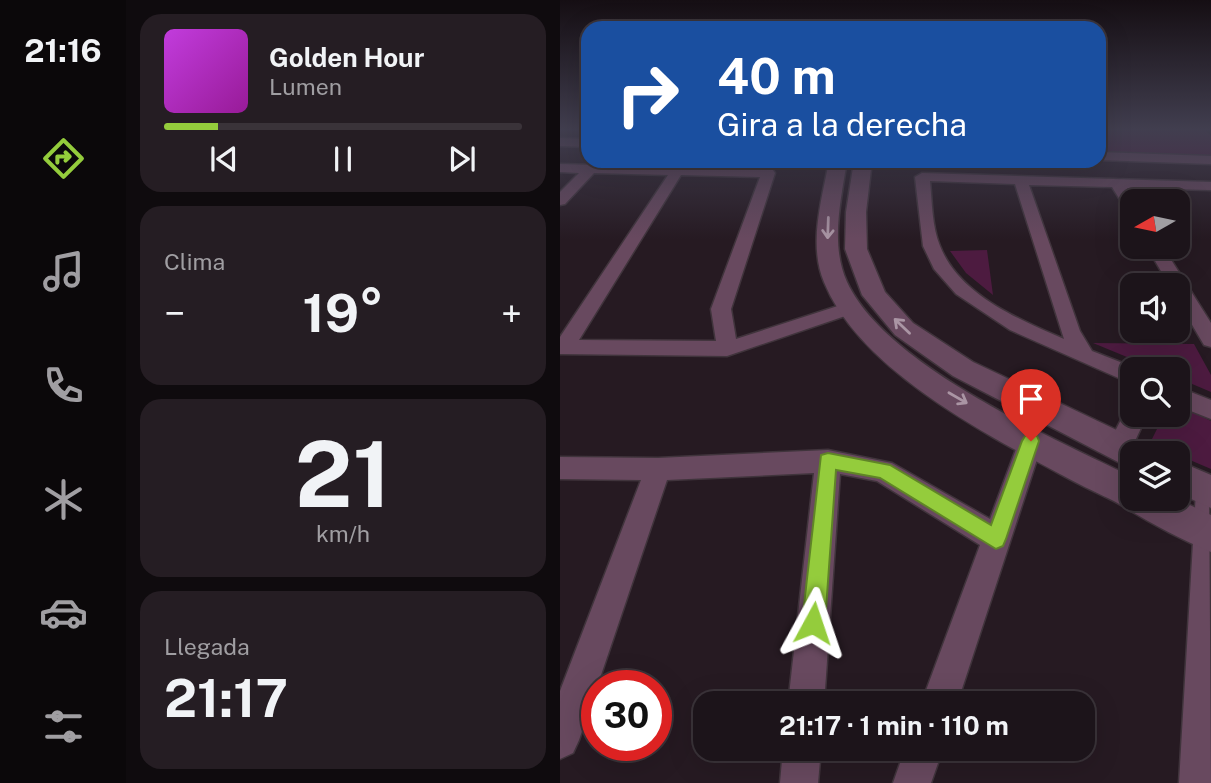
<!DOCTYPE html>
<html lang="es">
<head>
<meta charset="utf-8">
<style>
  :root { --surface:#1c141a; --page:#251d23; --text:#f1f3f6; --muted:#a09ea2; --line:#3a3339; --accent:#94cc3c }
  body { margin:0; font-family:"Public Sans",sans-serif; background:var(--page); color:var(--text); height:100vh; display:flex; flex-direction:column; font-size:26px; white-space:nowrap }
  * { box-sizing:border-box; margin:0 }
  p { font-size:23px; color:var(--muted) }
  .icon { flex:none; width:38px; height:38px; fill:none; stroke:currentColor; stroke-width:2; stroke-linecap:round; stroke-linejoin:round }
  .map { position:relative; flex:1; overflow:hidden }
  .sheet { display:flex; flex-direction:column; gap:14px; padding:14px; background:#0f0b0e; width:434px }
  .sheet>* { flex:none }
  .guide { position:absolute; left:21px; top:21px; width:525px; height:147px; border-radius:21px; box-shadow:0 7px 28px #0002,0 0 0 2px var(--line); background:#1a4fa0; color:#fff; overflow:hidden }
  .needle { width:46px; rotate:261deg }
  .controls { position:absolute; left:560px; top:189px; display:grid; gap:14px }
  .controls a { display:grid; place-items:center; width:70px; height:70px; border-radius:14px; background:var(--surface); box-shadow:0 7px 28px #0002,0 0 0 2px var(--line); font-size:35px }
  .speed { position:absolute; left:21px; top:670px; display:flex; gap:14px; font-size:35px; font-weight:700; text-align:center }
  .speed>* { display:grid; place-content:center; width:91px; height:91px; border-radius:50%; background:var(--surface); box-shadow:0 7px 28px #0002,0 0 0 2px var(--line); line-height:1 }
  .speed .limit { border:10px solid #d22; background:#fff; color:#111 }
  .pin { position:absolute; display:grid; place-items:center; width:60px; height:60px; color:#fff; margin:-72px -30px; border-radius:50% 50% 50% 0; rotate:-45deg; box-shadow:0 0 7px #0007 }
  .pin .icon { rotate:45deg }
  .me { position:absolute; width:77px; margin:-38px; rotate:5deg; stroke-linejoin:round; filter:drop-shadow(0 0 5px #0008) }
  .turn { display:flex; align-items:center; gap:24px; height:147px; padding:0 21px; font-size:32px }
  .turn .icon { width:91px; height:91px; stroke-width:2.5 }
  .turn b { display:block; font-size:49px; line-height:60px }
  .big { font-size:52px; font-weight:700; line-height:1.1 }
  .sheet .widget { flex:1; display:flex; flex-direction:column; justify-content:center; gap:10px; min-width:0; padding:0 24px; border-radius:21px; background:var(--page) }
  .sheet .dial { align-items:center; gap:0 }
  .dial b { font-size:91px; line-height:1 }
  .song { display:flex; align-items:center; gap:21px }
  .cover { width:84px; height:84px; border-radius:10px; background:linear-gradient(135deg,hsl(290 70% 55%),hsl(300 70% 35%)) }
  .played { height:7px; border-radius:4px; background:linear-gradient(90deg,var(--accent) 15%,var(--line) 15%) }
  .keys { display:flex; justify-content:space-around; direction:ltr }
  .heat { display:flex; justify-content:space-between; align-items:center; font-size:38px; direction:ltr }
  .trip { position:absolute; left:133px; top:691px; width:402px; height:70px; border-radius:21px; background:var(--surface); box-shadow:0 7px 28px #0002,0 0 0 2px var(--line); font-weight:700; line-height:70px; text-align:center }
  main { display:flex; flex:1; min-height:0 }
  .dock { display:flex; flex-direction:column; width:126px; justify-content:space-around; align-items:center; background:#0b080a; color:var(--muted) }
  .dock .icon { width:49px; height:49px }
  .dock .current { color:var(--accent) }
  .dock b { font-size:32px; color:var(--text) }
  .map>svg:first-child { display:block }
</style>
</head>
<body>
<main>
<nav class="dock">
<b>21:16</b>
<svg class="icon current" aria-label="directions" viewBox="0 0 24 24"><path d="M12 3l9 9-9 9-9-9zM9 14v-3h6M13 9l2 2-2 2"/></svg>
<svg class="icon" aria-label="music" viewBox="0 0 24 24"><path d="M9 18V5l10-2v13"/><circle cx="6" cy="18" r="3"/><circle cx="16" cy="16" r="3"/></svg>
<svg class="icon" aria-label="phone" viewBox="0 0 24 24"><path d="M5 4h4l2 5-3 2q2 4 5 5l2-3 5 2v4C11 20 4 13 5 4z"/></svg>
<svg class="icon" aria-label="climate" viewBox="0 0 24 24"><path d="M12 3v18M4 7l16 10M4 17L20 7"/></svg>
<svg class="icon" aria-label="car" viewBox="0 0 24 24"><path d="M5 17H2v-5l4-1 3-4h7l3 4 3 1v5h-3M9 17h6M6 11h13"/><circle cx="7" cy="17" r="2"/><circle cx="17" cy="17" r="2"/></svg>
<svg class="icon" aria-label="filters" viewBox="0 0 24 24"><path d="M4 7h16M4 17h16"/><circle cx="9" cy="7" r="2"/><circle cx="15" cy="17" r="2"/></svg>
</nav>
<section class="sheet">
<div class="widget">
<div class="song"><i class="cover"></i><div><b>Golden Hour</b><p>Lumen</p></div></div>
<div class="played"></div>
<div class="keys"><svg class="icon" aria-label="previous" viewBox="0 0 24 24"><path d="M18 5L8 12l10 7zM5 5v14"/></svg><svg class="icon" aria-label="pause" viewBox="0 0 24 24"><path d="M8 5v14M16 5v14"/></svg><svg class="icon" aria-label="next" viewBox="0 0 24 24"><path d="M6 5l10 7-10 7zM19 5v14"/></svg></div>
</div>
<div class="widget"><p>Clima</p>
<div class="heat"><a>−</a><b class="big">19°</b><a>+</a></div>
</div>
<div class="widget dial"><b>21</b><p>km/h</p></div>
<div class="widget"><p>Llegada</p><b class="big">21:17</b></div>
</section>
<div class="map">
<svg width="651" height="783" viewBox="0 0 651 783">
  <rect width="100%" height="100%" fill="#261a22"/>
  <!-- green -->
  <path fill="#4d1b40" d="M539,129h105l7,7v19l-112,-3z
    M427,250l6,45 -27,-22 -16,-22z
    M533,343l101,1 17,31v17l-33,-14v-9h-22z
    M618,405l33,16v48l-61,-26 14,-28h14z"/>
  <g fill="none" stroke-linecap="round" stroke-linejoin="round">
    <!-- minor casing -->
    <g stroke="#40343c" stroke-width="3">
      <path id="minor" d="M0,138l28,1v8l-28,-1z
        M539,152l112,4v8l-112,-4z
        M0,164l213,6 2,3 -44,136 5,30 111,-36 7,2 3,4 -3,4 -127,43 -167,-2v-17l108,-162 -74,-2 -29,31 -5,1v-13l19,-19 -19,-1zM121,175l79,2 -49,132 5,32 -137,-1z
        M362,173l289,9v8l-84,-2 8,13h-3v12l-5,-2 -15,-24 -83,-2 51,146 12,20 46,18h-6v15l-122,-54 -54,-36 -22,-25 -11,-23 -8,-69zM370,181l85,3 49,155c-44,-19 -105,-44 -124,-93 -8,-19 -8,-44 -10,-65z
        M587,247h16l48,76v24l-7,-2 -26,-44v-16h-9z
        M618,387l33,13v19l-33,-13z
        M572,406v9h15l-18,39 -9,4 -9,-4 -4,-7 20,-39z
        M471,431l9,3 3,7 -86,263h-36l59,-159 -103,-64 -37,-7 -16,230h-36l26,-231 -147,7 -88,260 -6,13 -13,6v-68l81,-211 -81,-1v-22l98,1 170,-8 64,13 98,56 29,-78 3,-7z
        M649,479l2,304h-32l17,-292 4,-9z
        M223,749h38l-3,34h-38z
        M345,749h38l-12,34h-38z"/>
    </g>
    <!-- tertiary casing -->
    <g stroke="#40343c" stroke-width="3">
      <path id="tertiary" d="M269,161h18c-6,38 -17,84 0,121 39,84 204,155 285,195v22h45l34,16v37c-29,-12 -59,-28 -85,-44 -14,-9 -32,-16 -47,-24 -84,-45 -218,-111 -255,-202 -16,-38 -2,-83 5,-121z
        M294,161h18l-6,51 1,37 18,43 28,31 60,39 171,81 4,10h-16v14l-12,-4 -167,-87 -58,-41 -33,-40 -17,-46 1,-37z
        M618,461l33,14v33l-33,-15z"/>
    </g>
    <!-- minor -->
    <use href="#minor" fill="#68495f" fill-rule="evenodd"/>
    <!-- tertiary -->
    <use href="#tertiary" fill="#68495f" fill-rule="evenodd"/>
  </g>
  <!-- one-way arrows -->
  <defs><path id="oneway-shaft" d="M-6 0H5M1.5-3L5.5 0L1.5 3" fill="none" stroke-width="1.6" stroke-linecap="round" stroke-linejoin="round" transform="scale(1.75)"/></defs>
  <g stroke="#aa95a4">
    <use href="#oneway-shaft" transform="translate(268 228) rotate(92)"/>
    <use href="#oneway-shaft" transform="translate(342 326) rotate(-136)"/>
    <use href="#oneway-shaft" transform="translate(398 398) rotate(30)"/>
  </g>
  <!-- sky -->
  <linearGradient id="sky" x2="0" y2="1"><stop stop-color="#150e13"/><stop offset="0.54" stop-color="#413e4f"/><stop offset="1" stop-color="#413e4f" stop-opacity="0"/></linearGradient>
  <rect width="651" height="239" fill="url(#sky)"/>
  <!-- route -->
  <path fill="#94cc3c" stroke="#608527" stroke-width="2" d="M471,434l6,2 2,5 -33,98 -3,7 -7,3 -116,-71 -44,-8 -11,153 -4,8 -8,3 -8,-3 -3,-8 19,-168 7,-2 62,12 101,60 31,-84 3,-5z"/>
</svg>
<div class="controls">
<a><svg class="needle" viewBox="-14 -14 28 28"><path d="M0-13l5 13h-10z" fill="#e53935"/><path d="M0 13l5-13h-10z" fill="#a09ea2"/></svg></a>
<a><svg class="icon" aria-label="sound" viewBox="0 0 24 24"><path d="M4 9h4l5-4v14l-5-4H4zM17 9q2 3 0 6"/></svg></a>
<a><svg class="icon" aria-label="search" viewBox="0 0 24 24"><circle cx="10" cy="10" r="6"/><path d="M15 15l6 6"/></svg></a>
<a><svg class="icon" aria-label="layers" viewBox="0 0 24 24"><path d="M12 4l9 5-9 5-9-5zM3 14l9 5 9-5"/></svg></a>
</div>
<div class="speed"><div class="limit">30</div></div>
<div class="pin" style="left:471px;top:441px;background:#d93025"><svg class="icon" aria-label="arrive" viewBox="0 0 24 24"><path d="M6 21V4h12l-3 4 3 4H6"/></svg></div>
<svg class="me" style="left:253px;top:623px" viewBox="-20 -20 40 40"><path d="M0-17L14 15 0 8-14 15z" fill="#94cc3c" stroke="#fff" stroke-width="4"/></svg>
<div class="trip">21:17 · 1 min · 110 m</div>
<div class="guide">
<div class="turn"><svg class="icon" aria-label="right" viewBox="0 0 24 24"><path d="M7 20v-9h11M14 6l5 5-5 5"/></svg><div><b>40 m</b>Gira a la derecha</div></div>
</div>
</div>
</main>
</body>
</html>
